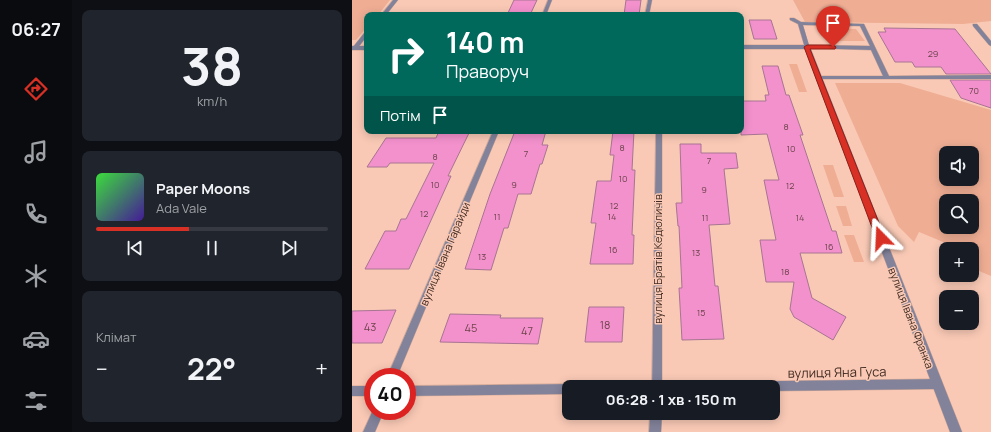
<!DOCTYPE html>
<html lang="uk">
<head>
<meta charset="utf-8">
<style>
  :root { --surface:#171b24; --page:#20242c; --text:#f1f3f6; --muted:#9ea1a6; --line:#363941; --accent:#d93025 }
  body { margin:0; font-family:Manrope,sans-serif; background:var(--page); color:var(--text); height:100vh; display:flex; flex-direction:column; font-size:15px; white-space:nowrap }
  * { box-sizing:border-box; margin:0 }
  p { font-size:13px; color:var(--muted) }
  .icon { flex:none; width:22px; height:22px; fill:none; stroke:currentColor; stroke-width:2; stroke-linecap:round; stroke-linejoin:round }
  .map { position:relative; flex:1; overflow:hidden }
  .sheet { display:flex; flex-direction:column; gap:10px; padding:10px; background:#0d0f14; width:280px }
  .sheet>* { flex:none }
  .guide { position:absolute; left:12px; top:12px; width:380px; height:122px; border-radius:8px; box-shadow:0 2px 10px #0003; background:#00695c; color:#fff; overflow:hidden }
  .buttons { position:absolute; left:587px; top:146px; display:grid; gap:8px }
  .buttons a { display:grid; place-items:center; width:40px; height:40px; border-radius:8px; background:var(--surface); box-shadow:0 2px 10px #0003; font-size:20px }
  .speed { position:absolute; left:12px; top:368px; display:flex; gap:8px; font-size:20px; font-weight:700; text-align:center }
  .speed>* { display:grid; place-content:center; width:52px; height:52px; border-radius:50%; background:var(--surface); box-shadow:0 2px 10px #0003; line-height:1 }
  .speed .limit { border:6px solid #d22; background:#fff; color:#111 }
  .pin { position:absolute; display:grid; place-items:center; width:34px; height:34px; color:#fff; margin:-41px -17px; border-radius:50% 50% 50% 0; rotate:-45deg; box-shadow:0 0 4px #0007 }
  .pin .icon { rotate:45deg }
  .me { position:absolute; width:44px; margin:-22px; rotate:339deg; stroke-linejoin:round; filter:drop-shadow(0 0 3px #0008) }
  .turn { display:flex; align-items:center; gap:14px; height:84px; padding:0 16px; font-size:18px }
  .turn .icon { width:52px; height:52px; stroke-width:2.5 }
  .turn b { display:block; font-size:28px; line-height:34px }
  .then { display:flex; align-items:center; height:38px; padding:0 16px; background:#0003; gap:8px; font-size:15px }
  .big { font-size:30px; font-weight:700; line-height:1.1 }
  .sheet .tile { flex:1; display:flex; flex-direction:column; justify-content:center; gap:6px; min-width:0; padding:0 14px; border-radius:8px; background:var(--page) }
  .sheet .dial { align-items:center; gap:0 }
  .dial b { font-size:52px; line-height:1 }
  .song { display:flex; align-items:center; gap:12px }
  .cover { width:48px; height:48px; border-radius:6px; background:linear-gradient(135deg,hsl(120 70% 55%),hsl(260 70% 35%)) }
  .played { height:4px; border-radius:2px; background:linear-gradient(90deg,var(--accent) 40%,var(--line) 40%) }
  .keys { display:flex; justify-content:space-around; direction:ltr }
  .heat { display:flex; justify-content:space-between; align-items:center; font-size:22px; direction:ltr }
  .trip { position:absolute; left:210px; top:380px; width:218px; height:40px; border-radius:8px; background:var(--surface); box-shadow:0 2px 10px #0003; font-weight:700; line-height:40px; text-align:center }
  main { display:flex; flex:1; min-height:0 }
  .menu { display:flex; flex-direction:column; width:72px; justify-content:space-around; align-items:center; background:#090b0e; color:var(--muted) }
  .menu .icon { width:28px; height:28px }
  .menu .current { color:var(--accent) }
  .menu b { font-size:18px; color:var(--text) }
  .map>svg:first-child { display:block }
</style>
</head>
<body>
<main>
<nav class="menu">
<b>06:27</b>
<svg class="icon current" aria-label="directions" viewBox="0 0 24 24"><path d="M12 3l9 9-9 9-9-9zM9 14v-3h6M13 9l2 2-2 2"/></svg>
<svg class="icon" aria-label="music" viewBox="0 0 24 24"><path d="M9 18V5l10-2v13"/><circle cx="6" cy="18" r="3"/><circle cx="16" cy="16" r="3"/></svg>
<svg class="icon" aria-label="phone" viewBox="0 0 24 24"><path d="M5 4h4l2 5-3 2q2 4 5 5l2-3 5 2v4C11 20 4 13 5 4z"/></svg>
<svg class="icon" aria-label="climate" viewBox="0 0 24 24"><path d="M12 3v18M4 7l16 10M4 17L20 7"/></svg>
<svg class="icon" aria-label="car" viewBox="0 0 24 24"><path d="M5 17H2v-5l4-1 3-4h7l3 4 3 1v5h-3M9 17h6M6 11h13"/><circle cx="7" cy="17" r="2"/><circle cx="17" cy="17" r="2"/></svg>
<svg class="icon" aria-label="filters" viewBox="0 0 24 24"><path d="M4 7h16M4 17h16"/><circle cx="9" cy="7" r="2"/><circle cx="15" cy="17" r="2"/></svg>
</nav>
<section class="sheet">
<div class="tile dial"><b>38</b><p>km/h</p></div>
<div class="tile">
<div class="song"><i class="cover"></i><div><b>Paper Moons</b><p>Ada Vale</p></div></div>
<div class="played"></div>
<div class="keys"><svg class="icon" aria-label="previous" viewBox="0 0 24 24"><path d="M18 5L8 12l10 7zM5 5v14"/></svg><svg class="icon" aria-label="pause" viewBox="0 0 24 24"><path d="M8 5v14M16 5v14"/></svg><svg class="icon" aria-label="next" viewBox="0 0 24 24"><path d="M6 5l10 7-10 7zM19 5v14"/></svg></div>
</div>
<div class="tile"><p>Клімат</p>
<div class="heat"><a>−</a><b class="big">22°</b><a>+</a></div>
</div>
</section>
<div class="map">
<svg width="639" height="432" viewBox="0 0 639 432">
  <rect width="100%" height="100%" fill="#f9c9b5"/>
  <!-- green -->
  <path fill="#efae94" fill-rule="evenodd" d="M0,0h38l-12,15h-11v12l-11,13h-4z
    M441,0h198v21l-28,3 -158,-2z
    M475,28l29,1 9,12h-35l-7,-10z
    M437,64h8l10,28h-8z
    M483,83h65l91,27v166l-19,-8v-19h-26l2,-5 -29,-12 -5,10 -16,-16zM594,153h26v26h-26zM594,201h26v26h-26z
    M471,165h10l11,32h-10z
    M484,206h10l6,20h-9z
    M492,235h10l10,27h-10z"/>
  <!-- building -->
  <path fill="#f391cd" stroke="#a87492" d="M162,0h23l-7,15h-23z
    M274,0h15l-2,15h-15z
    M397,20h22l6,19h-23z
    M532,28l71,1 36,45h-45l-5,-7h-26l-3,-5h-17l-17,-30h8z
    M410,66h16l8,29h3l14,40h-3l32,96h4l6,22h-42l12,45 34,19 -13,23 -39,-23 -4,-8 4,-27h-28l-6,-42h16l-12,-60h15l-12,-46 -26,1v-34h25l-1,-6h4z
    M598,80h41v28l-30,-10z
    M87,131h31l-22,45h3l-42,93h-44l20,-38h11l5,-12h5l28,-56h-44l-3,4h-20l19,-29h50z
    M163,131h31l-4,14h6l-6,19h-2l-9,30h-13l-10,34h-4l-13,42 -26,-1 25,-75z
    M261,131h21l-2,39h3l-3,65h2l-1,29h-43l6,-41h-5l6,-42h14l3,-26h-4z
    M328,144h21v9h35l2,15 -14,1 6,55 -21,1 6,61h3l6,53 -42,1 -3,-52h3l-3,-62h-1l-2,-23h6z
    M237,307h35l-2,35h-37z
    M44,310l-14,33h-30v-32z
    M98,314l51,1 -1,3h43l-5,26 -98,-2z"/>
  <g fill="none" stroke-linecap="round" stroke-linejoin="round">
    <!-- service casing -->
    <g stroke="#d4a997" stroke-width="1">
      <path id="service" d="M196,0h4l-6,15h-4z
        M296,0h4l-3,15h-4z
        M438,18h4l7,4 63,2 25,52 102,-1v4h-174v-2l2,-1h64l-12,-26 -66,-2 -7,-24 -8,-4zM451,25l57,1 10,20 -61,-1z
        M621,24h4l14,17v5l-2,-1 -16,-19z"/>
    </g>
    <!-- minor casing -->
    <g stroke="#d4a997" stroke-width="1">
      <path id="minor" d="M41,0h5l-12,15h-5z
        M15,31v5l-10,13h-4v-2l12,-15z
        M141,131h6l-102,246h-10z
        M304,131h6v256h-10z
        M585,379l4,1 1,4 -1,4 -4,1 -164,2v-4h-64l1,-4 4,-1z
        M217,384l4,3h-4v7l-162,2v-10z
        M0,386h21v10h-21z
        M21,410v1h11l-9,21h-12z
        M298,413h12l-1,19h-12z"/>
    </g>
    <!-- tertiary casing -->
    <g stroke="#d4a997" stroke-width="1">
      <path id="tertiary" d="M389,45h66l3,2 152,385h-12l-145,-383h-64z
        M0,46h15v4h-15z"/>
    </g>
    <!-- service -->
    <use href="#service" fill="#82839b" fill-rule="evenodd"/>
    <!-- minor -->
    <use href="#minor" fill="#82839b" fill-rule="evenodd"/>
    <!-- tertiary -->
    <use href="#tertiary" fill="#82839b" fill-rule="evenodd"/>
  </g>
  <!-- route -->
  <path fill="#d93025" stroke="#8d1f18" d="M481,45l3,2 -1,2h-25l75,189 -4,4 -5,-4 -72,-191 3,-2z"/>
  <g text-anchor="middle" stroke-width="3" stroke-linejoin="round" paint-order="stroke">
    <!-- number labels -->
    <g font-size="9" fill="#6e444c">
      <text x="581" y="57">29</text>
      <text x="622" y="94">70</text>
      <text x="434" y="130">8</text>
      <text x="270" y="151">8</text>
      <text x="439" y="152">10</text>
      <text x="174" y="157">7</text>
      <text x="83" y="160">8</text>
      <text x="357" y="164">7</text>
      <text x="271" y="182">10</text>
      <text x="83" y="188">10</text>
      <text x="162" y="188">9</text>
      <text x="438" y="189">12</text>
      <text x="352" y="193">9</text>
      <text x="262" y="209">12</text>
      <text x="72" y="217">12</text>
      <text x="145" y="220">11</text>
      <text x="260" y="220">14</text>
      <text x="353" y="221">11</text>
      <text x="448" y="221">14</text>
      <text x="477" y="250">16</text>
      <text x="261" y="253">16</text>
      <text x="344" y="256">13</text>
      <text x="130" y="260">13</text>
      <text x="433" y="275">18</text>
      <text x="349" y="316">15</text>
    </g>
    <!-- street labels -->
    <g font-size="11" fill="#412a21" stroke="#f9c9b5">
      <text transform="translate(93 254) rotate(-67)" y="4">вулиця Івана Гарайди</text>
      <text transform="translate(306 259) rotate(-90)" y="4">вулиця Братів Кедюличів</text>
      <text transform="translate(559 318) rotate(69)" y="4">вулиця Івана Франка</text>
    </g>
    <!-- near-number labels -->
    <g font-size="11" fill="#6e444c">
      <text x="253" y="329">18</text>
      <text x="18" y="331">43</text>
      <text x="119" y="332">45</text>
      <text x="175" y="335">47</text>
    </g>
    <!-- near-street labels -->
    <g font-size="13" fill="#412a21" stroke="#f9c9b5">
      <text transform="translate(485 372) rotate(-1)" y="5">вулиця Яна Гуса</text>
    </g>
  </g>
</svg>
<div class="buttons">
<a><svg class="icon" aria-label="sound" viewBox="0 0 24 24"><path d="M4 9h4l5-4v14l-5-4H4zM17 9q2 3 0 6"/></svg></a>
<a><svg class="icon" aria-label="search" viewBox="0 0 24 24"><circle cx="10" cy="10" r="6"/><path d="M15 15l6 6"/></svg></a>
<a>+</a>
<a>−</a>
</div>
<div class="speed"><div class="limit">40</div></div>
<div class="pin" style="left:481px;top:47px;background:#d93025"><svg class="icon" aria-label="arrive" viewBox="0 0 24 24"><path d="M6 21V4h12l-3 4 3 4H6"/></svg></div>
<svg class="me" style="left:529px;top:238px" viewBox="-20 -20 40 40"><path d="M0-17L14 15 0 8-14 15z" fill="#d93025" stroke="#fff" stroke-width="4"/></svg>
<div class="trip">06:28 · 1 хв · 150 m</div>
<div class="guide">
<div class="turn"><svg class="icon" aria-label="right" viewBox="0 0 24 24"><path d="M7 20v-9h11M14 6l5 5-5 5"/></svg><div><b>140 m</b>Праворуч</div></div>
<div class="then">Потім<svg class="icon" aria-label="arrive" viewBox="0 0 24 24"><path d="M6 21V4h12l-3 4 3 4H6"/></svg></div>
</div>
</div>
</main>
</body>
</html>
